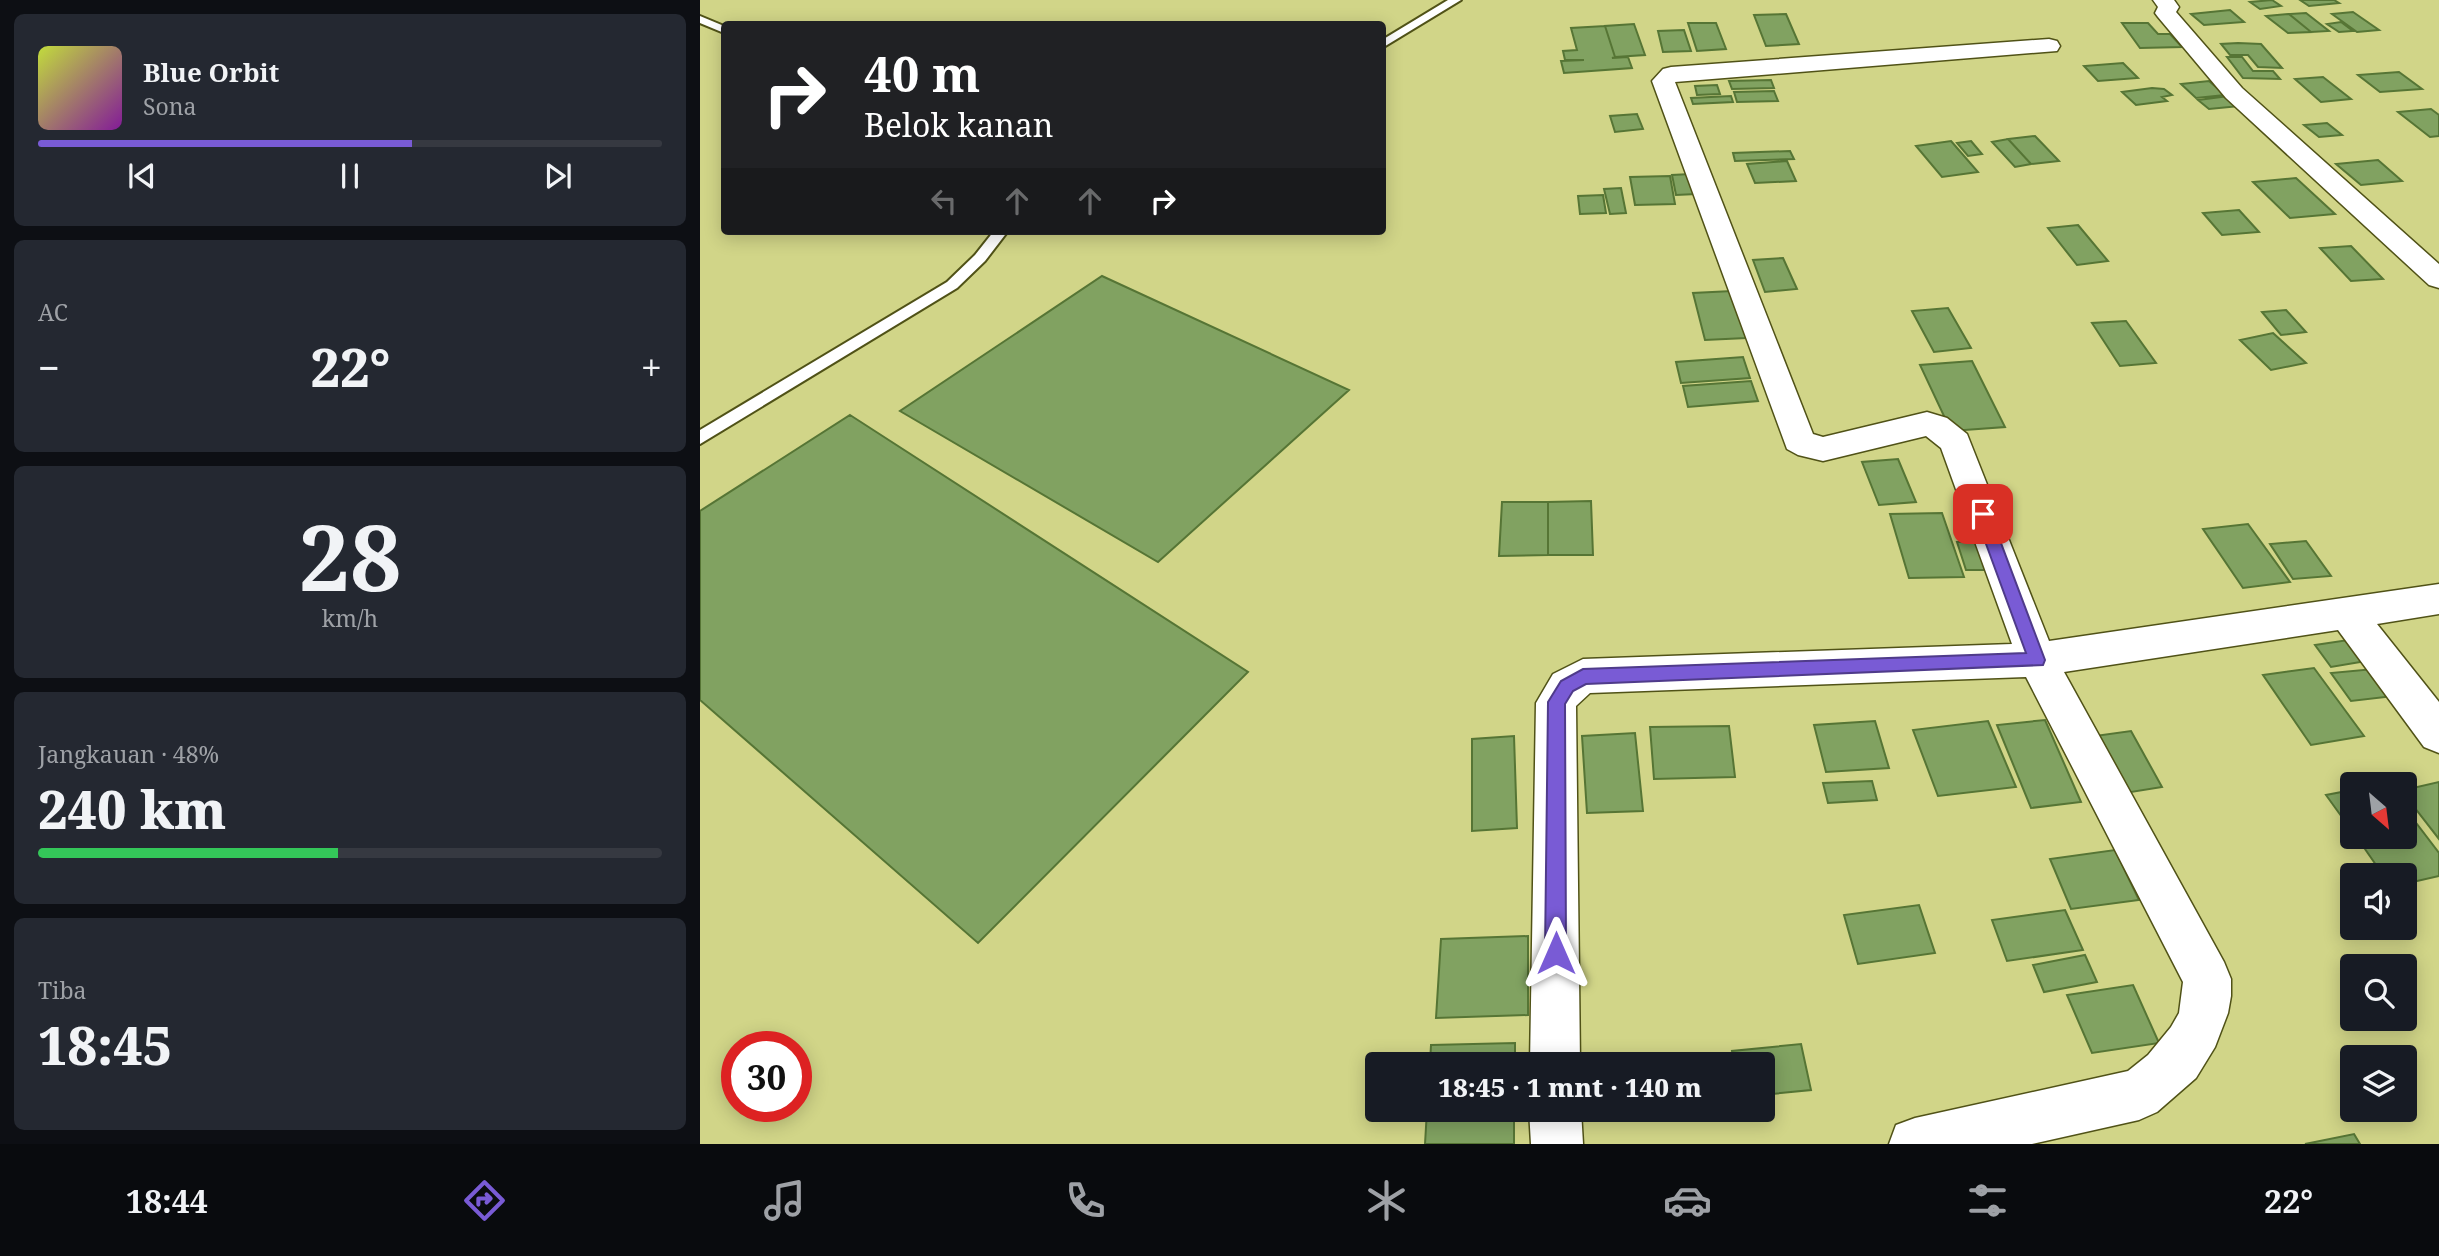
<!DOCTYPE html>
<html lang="id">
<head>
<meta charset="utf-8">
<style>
  :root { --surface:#171b24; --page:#242831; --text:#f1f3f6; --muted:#9ea1a6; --line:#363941; --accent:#795bd5 }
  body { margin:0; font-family:"Noto Serif",serif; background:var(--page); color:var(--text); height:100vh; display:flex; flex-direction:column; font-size:26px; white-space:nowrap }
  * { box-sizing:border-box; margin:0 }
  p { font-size:23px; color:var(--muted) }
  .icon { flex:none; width:38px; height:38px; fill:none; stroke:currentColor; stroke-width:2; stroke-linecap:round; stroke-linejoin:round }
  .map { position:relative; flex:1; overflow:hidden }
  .details { display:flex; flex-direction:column; gap:14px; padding:14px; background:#0d0f14; width:700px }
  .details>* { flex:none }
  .banner { position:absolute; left:21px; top:21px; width:665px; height:214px; border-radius:7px; box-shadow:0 4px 18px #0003; background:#202124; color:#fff; overflow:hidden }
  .needle { width:46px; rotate:152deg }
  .tools { position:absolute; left:1640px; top:772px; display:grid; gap:14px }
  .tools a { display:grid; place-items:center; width:77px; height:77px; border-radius:7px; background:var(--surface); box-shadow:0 4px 18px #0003; font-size:35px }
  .speed { position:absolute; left:21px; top:1031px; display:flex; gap:14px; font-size:35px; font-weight:700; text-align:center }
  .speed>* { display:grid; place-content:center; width:91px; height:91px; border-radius:50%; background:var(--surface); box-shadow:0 4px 18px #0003; line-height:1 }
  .speed .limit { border:10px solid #d22; background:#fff; color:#111 }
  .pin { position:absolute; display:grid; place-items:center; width:60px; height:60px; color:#fff; margin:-30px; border-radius:14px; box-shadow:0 4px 10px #0006 }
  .me { position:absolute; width:77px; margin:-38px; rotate:0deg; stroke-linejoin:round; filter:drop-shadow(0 0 5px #0008) }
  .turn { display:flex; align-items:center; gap:24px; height:147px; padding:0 28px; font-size:32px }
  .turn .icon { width:91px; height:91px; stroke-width:2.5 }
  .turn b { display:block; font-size:49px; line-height:60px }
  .lanes { display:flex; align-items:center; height:66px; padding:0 28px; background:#0003; justify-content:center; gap:35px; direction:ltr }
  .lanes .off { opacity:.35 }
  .big { font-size:52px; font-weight:800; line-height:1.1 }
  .details .card { flex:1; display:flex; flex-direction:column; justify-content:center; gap:10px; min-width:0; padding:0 24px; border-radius:10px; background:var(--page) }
  .details .dial { align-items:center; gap:0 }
  .dial b { font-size:91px; line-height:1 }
  .song { display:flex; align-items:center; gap:21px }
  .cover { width:84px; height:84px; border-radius:10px; background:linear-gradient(135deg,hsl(70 70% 55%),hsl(290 70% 35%)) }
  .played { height:7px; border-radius:4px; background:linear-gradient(90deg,var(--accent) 60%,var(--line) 60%) }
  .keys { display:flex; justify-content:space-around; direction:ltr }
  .heat { display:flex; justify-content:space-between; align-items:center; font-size:38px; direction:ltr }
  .charge { height:10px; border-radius:5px; background:linear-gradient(90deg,#34c759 48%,var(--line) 0) }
  .trip { position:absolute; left:665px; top:1052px; width:410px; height:70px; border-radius:7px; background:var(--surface); box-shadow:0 4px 18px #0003; font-weight:800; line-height:70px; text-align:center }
  .dock { display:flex; height:112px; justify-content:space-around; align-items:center; background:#090b0e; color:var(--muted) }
  .dock .icon { width:49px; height:49px }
  .dock .selected { color:var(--accent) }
  .dock b { font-size:32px; color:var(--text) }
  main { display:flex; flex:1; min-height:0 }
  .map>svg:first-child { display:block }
</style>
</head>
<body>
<main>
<section class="details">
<div class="card">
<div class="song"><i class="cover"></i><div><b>Blue Orbit</b><p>Sona</p></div></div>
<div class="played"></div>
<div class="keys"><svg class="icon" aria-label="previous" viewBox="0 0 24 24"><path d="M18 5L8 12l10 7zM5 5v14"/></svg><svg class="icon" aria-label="pause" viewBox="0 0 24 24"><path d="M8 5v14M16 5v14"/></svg><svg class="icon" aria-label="next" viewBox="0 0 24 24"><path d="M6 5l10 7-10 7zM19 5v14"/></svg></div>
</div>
<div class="card"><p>AC</p>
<div class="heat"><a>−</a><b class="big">22°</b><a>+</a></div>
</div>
<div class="card dial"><b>28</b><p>km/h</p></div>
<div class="card"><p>Jangkauan · 48%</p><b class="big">240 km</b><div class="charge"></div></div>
<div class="card"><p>Tiba</p><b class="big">18:45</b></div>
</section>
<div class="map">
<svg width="1739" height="1144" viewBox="0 0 1739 1144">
  <rect width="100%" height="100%" fill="#d1d588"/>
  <!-- building -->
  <path fill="#81a261" stroke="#567535" stroke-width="2" d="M1572,0l9,6 -21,3 -10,-7z
    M1600,0h34l5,3 -30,3z
    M1530,10l14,12 -40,3 -13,-11z
    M1653,12l26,18 -22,2 -25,-18z
    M1606,13l23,18 -18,1 -22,-18z
    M1086,14l13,30 -33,2 -12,-31z
    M1589,14l22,18 -23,1 -22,-17z
    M1641,22l12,9 -14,1 -12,-8z
    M988,23h28l10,26 -29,2z
    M1422,23h26l10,11h12l12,13 -42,1z
    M934,24l11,31 -30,2 -10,-31z
    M905,26l10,31 -3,1 16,-1 4,11 -68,5 -3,-12 23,-1h-19l-2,-9 14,-1 -6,-22z
    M984,30l7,21 -28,1 -5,-21z
    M1538,43l23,1 21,24 -24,-1 -10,-12h-18l-9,-11z
    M1527,57h15l11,14h20l7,8 -37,-1z
    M1423,63l15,15 -40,3 -14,-15z
    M1699,72l23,17 -42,3 -22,-17z
    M1623,77l28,22 -30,3 -26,-23z
    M1071,80l3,8 -42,1 -3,-8z
    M1509,81l16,14 -29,3 -15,-14z
    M1017,85l3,9 -23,1 -2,-9z
    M1452,88l12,1 8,6 -10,2 5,4 -31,4 -14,-13z
    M1074,91l4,10 -41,1 -3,-10z
    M1031,96l2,6 -40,2 -2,-6z
    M1529,96l11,10 -31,3 -11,-9z
    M1731,109l8,6v21l-9,1 -32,-25z
    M937,114l6,15 -28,3 -5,-16z
    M1627,123l15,12 -23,2 -15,-12z
    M1335,136l24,25 -28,3 -23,-25z
    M1308,139l23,25 -16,3 -23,-25z
    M1251,141l27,31 -36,5 -26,-31z
    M1271,141l11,13 -14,2 -11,-13z
    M1090,151l4,8 -59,2 -2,-8z
    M1678,160l24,21 -41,4 -25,-21z
    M1087,161l9,20 -41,2 -8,-19z
    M991,174l5,20 -20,1 -4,-20z
    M970,176l5,28 -40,1 -5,-28z
    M1596,178l39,36 -45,4 -37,-36z
    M921,188l5,25 -16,1 -6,-25z
    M903,195l3,18 -26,1 -2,-18z
    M1539,210l20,22 -37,3 -19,-22z
    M1378,225l30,36 -31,4 -29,-37z
    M1651,246l32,33 -32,2 -31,-33z
    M1083,258l14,31 -32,3 -12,-32z
    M402,276l247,114 -191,172 -258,-151z
    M1032,291l14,47 -41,2 -12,-47z
    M1248,308l23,40 -37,4 -22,-41z
    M1586,310l20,22 -25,3 -19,-23z
    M1426,321l30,42 -36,3 -28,-43z
    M1573,333l33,30 -35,7 -31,-30z
    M1043,357l7,21 -69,5 -5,-21z
    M1272,361l33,66 -54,4 -31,-66z
    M1051,381l7,20 -70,6 -5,-21z
    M150,415l398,257 -270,271 -278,-243v-189z
    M1198,459l18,43 -37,3 -17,-43z
    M891,501l2,54h-45v-53z
    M802,502h46v53l-49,1z
    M1242,513l22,64 -55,1 -19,-64z
    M1548,524l42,58 -47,6 -40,-59z
    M1279,541l10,29h-23l-9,-28z
    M1606,541l25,35 -38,3 -23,-35z
    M1655,639l17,21 -41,7 -16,-22z
    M1614,668l50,68 -53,9 -48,-70z
    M1674,669l20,27 -43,5 -20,-28z
    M1345,720l36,82 -50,6 -34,-83z
    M1175,721l14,47 -63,4 -12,-47z
    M1288,721l28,66 -78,9 -25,-66z
    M1029,726l6,51 -81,2 -4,-52z
    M1431,731l31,56 -37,6 -30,-57z
    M935,733l8,78 -56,2 -5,-77z
    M814,736l3,92 -45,3v-92z
    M1172,781l5,19 -49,3 -5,-20z
    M1739,782v57l-35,-45v-4z
    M1652,790v41l-26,-36z
    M1704,807l35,46v23l-35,8v-9h-21l-27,-39h48z
    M1415,850l24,50 -68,9 -21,-50z
    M1219,905l16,48 -77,11 -14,-49z
    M1365,910l18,40 -76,11 -15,-41z
    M828,936v79l-92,3 5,-79z
    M1385,955l12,27 -53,10 -11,-27z
    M1433,985l26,58 -67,10 -25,-58z
    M815,1043v21h-85l1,-19z
    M1101,1044l10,46 -49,5v-31h-28l-2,-13z
    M727,1110h87v34h-89z
    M1654,1134l6,10h-55z"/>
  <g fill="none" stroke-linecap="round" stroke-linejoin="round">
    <!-- lane casing -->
    <g stroke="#505217" stroke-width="4">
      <path id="lane" d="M748,0h13l-79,48v-8z
        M0,16l24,10v7l-24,-10z
        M294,231h14l-23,30 -28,27 -257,156v-14l247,-148 28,-27z"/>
    </g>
    <!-- street casing -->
    <g stroke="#505217" stroke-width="3">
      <path id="street" d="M1453,0h21l5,7 -3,5 66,76 197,176v24l-10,-3 -203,-187 -68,-81 -3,-4 3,-6z
        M1349,39l8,2 3,5 -3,5 -382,31 138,352 10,3 104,-25 20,6 20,16 82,207 390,-57v30l-62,10 62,78v51l-15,-6 -86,-117 -274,42 160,290 7,17v17l-3,17 -13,34 -19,31 -39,34 -18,8 -107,24h-143l7,-19 19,-7 213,-47 20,-16 23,-28 8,-14 4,-31 -157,-305 -436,16 -14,13 4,358h-50l6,-361 17,-29 30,-15 429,-15 -71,-196 -15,-12 -103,25 -25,-6 -11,-6 -135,-368 11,-12 8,-2z
        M829,1110h52l2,34h-52z"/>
    </g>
    <!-- lane -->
    <use href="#lane" fill="#fff" fill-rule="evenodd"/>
    <!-- street -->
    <use href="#street" fill="#fff" fill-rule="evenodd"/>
  </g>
  <!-- route -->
  <path fill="#795bd5" stroke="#4f3b8a" stroke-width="2" d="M1283,509l7,5 55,146 -2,5 -457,19 -13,7 -8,13 1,249 -3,7 -7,3 -8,-3 -3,-7 3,-251 13,-21 22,-12 443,-16 -51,-139z"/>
</svg>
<div class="tools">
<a><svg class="needle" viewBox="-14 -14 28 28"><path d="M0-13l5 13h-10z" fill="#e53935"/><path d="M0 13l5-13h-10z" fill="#9ea1a6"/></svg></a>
<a><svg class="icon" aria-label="sound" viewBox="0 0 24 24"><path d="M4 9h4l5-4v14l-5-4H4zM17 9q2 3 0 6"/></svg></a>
<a><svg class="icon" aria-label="search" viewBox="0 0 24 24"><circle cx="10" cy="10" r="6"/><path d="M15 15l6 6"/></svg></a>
<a><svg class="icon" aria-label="layers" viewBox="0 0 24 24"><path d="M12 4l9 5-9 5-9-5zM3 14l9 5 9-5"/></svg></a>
</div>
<div class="speed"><div class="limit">30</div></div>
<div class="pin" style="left:1283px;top:514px;background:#d93025"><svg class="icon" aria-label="arrive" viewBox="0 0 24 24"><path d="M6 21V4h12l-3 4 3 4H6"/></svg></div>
<svg class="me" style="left:856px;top:953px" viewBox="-20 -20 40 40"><path d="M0-17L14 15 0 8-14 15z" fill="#795bd5" stroke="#fff" stroke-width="4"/></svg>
<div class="trip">18:45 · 1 mnt · 140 m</div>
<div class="banner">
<div class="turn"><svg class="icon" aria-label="right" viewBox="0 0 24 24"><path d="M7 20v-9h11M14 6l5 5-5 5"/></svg><div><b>40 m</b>Belok kanan</div></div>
<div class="lanes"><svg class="icon off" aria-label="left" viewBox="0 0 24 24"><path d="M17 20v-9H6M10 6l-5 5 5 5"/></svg><svg class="icon off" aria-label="ahead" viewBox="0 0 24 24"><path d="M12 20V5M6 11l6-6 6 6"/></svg><svg class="icon off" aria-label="ahead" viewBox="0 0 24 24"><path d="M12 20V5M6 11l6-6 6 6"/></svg><svg class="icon" aria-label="right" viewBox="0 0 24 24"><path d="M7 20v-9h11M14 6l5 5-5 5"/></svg></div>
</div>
</div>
</main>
<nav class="dock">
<b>18:44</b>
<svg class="icon selected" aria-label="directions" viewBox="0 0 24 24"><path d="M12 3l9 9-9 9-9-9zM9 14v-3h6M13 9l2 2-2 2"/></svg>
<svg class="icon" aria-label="music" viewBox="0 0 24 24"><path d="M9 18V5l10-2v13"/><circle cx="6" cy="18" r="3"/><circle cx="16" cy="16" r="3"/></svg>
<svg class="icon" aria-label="phone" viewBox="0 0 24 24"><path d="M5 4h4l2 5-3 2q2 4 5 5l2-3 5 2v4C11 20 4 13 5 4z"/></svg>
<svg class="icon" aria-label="climate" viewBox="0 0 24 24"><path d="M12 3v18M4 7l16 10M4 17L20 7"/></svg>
<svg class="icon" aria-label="car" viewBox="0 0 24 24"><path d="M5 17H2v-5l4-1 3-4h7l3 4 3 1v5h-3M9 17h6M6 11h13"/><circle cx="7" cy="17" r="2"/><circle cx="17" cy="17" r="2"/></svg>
<svg class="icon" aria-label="filters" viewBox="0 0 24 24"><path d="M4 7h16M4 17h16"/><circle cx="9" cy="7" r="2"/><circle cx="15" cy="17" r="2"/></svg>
<b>22°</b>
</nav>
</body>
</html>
